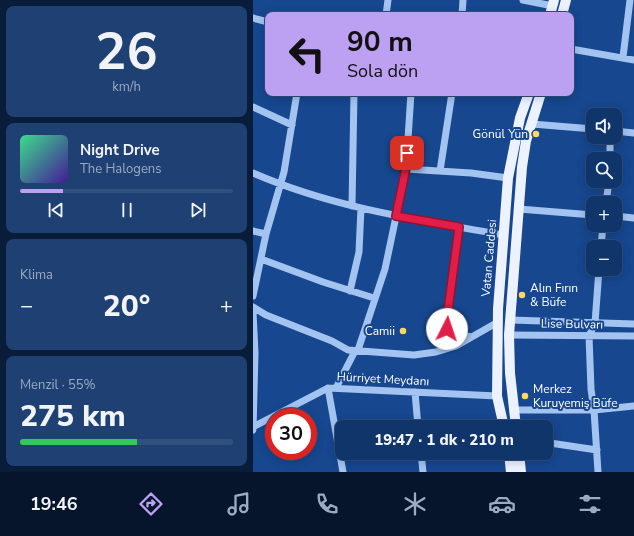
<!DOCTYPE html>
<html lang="tr">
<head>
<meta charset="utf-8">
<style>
  :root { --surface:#10356b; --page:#1e4073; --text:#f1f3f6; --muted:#9cabc1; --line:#30507e; --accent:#bca0f2 }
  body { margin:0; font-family:"Nunito Sans",sans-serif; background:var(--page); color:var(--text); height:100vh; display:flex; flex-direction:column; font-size:15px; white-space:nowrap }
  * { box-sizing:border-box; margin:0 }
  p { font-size:13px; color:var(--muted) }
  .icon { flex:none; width:22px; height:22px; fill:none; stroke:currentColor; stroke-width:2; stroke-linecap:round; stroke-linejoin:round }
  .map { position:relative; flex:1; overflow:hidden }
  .sheet { display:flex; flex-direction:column; gap:6px; padding:6px; background:#091d3b; width:253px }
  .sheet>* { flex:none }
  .banner { position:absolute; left:12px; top:12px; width:309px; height:84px; border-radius:8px; box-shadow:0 2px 10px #0003,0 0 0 1px var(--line); background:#bca0f2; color:#111; overflow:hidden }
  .fabs { position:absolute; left:333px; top:108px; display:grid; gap:8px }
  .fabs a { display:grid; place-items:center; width:36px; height:36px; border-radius:8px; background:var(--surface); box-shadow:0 2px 10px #0003,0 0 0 1px var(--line); font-size:20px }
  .speed { position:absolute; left:12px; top:408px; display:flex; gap:8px; font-size:20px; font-weight:700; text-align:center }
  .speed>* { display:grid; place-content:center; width:52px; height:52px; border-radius:50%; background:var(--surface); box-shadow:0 2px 10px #0003,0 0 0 1px var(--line); line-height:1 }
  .speed .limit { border:6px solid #d22; background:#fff; color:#111 }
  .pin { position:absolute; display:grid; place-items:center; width:34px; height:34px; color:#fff; margin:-17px; border-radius:8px; box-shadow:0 2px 6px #0006 }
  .me { position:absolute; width:44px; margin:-22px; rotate:4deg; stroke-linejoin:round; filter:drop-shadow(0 0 3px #0008) }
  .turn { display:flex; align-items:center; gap:14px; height:84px; padding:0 16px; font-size:18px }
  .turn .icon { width:52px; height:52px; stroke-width:2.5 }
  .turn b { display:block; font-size:28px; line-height:34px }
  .big { font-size:30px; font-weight:800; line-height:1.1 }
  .sheet .widget { flex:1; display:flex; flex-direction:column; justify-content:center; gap:6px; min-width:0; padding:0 14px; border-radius:8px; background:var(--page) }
  .sheet .dial { align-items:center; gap:0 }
  .dial b { font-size:52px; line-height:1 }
  .song { display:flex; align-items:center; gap:12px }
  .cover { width:48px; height:48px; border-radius:6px; background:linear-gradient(135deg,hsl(150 70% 55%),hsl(260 70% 35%)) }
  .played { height:4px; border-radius:2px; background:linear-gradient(90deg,var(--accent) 20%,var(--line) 20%) }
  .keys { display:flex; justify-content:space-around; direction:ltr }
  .heat { display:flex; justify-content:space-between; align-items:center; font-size:22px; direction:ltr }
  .charge { height:6px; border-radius:3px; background:linear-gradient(90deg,#34c759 55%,var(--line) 0) }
  .trip { position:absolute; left:82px; top:420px; width:218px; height:40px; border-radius:8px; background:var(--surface); box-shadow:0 2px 10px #0003,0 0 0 1px var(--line); font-weight:800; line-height:40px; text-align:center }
  .tab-bar { display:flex; height:64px; justify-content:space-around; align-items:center; background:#06152b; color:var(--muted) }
  .tab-bar .icon { width:28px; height:28px }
  .tab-bar .current { color:var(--accent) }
  .tab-bar b { font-size:18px; color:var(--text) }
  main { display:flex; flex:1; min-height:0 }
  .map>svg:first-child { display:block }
</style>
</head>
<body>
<main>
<section class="sheet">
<div class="widget dial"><b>26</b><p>km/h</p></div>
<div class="widget">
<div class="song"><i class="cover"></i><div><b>Night Drive</b><p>The Halogens</p></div></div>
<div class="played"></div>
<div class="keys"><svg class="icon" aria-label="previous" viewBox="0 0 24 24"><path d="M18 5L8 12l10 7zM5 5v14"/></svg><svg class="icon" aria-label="pause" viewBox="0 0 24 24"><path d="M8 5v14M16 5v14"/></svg><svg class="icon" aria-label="next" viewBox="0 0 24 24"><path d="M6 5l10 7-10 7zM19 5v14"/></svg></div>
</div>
<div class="widget"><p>Klima</p>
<div class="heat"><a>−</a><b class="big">20°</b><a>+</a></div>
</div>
<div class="widget"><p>Menzil · 55%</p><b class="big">275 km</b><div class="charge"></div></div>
</section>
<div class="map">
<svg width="381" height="472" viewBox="0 0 381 472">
  <rect width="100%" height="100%" fill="#16478f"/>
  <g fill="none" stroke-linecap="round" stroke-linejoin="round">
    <!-- minor -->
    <path stroke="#a3c3f0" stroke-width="7" d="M270,0l30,6
      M133,15l2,-15
      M209,15l1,-15
      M0,18l15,4
      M318,49l63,11
      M370,57l7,-57
      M0,107l39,18
      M279,124l61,5
      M362,131l19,2
      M357,159v-22
      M153,169l65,4 37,5
      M187,171l12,-78
      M0,173c80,35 166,47 251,62
      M353,203l3,-22
      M99,206l2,-113
      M266,209l74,6
      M362,216l19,2
      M206,227l-12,91v11l2,3 22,5
      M0,231l13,3
      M348,247l2,-22
      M8,259l62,23 51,16
      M97,291l9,-39 2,-44
      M0,296l13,-62 18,-62 13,-79
      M0,307l13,8 66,26 16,9 66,5 22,-3 20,-6 42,-24
      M0,312l2,41 -2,77
      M258,320l123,4
      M256,335l125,1
      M105,350l27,-81 21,-100 5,-76
      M75,388l15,84
      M83,388l19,-37
      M162,392l3,35
      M261,410h80l40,-4
      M0,427l75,-39 169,8
      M297,443l47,7
      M168,453l2,19
      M345,472l-4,-62 -3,-21 -2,-53 6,-13 4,-54"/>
    <!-- major -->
    <path stroke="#ecf2ff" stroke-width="10" d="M297,15l4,-15
      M309,15l4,-15
      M251,427l-7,-31 1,-87 10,-131 12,-60 9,-25
      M263,427l-6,-54 -1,-38 13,-168 4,-26 15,-48
      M256,453l2,19
      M266,453l2,19"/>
  </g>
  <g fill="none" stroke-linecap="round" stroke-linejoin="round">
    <!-- route casing -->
    <g stroke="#92132f" stroke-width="10">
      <path id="route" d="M154,153l-1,15 -10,48 63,11 -12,91v11"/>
    </g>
    <!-- route -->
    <use href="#route" stroke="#e11d48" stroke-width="7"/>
  </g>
  <!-- markers -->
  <g fill="#ffd762" stroke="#16478f" stroke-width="1.5">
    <circle cx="283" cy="134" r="4"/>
    <circle cx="269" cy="295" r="4"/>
    <circle cx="150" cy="331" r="4"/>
    <circle cx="272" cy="396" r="4"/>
  </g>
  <g text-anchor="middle" stroke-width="4" stroke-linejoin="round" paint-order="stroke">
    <!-- poi labels -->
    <g font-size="12" fill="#fff" stroke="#16478f" text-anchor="end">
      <text x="275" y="138">Gönül Yün</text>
      <text x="277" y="292" text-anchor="start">Alın Fırın<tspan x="277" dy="14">&amp; Büfe</tspan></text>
      <text x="142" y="335">Camii</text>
      <text x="280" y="393" text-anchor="start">Merkez<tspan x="280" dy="14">Kuruyemiş Büfe</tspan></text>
    </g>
    <!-- street labels -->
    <g font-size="12" fill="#fff" stroke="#16478f">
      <text transform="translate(236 258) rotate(-85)" y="4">Vatan Caddesi</text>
      <text transform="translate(319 324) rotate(1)" y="4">Lise Bulvarı</text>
      <text transform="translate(130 379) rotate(3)" y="4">Hürriyet Meydanı</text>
    </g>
  </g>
</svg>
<div class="fabs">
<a><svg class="icon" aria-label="sound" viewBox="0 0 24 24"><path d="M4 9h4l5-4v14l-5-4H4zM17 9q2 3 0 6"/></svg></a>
<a><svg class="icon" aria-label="search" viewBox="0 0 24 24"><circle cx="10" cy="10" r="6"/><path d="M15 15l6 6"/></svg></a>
<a>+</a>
<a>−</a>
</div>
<div class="speed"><div class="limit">30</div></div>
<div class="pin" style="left:154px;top:153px;background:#d93025"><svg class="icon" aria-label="arrive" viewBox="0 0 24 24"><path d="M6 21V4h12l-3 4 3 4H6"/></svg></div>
<svg class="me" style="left:194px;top:329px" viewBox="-20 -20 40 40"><circle r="19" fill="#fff"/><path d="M0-13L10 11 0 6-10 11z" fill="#e11d48"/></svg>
<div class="trip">19:47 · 1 dk · 210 m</div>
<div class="banner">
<div class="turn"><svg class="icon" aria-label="left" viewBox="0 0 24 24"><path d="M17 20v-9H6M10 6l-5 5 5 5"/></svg><div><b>90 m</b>Sola dön</div></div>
</div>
</div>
</main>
<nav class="tab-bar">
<b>19:46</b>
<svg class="icon current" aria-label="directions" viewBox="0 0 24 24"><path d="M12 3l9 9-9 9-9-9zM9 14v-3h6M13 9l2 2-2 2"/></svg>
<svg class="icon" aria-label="music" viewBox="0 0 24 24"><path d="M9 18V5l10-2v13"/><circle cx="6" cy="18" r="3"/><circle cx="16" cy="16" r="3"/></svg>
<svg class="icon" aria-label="phone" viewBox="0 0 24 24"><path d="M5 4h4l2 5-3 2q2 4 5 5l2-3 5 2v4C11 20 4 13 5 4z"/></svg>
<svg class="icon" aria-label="climate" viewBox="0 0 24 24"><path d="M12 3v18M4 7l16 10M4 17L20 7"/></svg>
<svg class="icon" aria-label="car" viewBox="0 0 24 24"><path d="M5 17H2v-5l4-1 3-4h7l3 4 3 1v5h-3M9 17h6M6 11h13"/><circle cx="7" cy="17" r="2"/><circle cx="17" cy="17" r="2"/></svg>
<svg class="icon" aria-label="filters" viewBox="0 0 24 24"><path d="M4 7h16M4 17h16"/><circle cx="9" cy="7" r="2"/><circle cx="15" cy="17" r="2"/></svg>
</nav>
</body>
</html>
